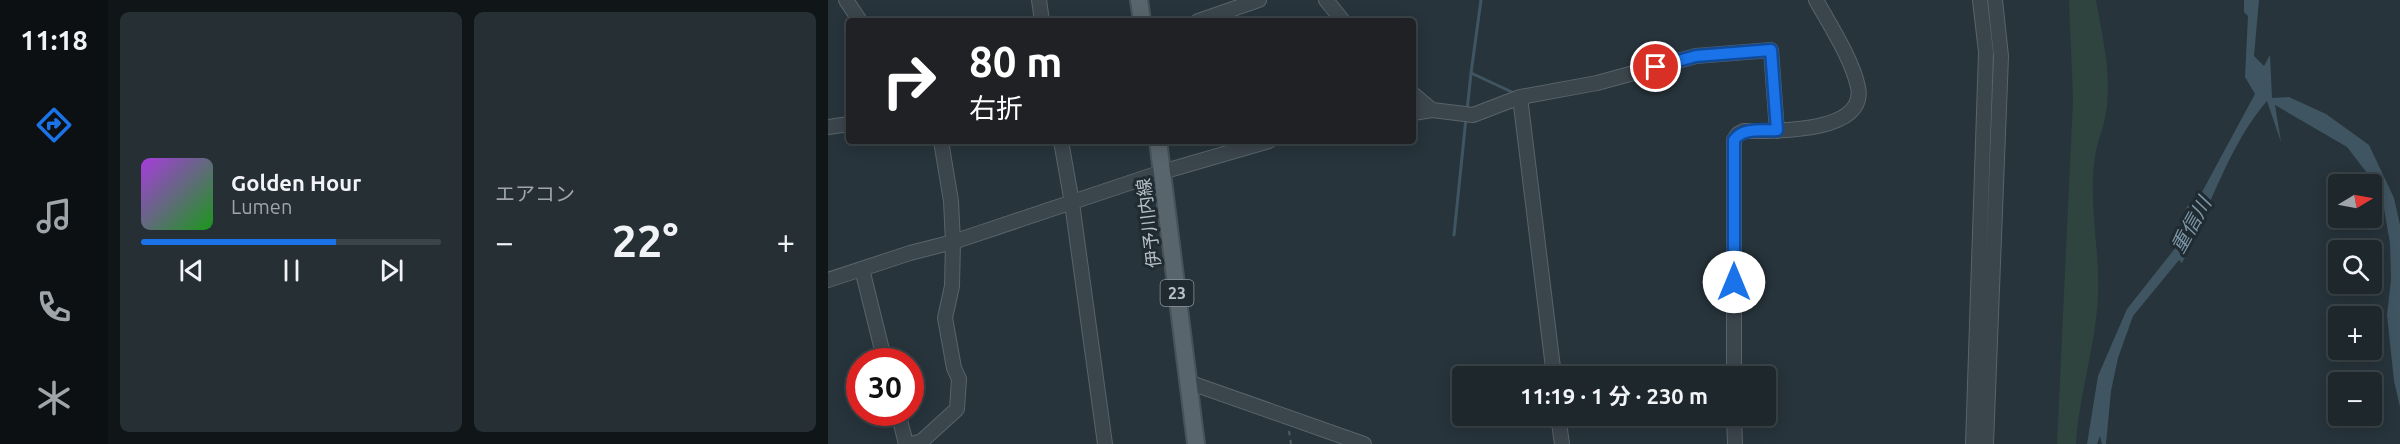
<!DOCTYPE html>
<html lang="ja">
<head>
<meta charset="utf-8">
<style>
  :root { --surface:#1d272c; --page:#252f34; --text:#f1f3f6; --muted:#a0a5a9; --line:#3b4448; --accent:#1a73e8 }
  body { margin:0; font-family:Ubuntu,"Noto Sans JP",sans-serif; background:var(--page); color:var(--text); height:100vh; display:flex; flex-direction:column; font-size:22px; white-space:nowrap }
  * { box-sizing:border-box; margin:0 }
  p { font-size:20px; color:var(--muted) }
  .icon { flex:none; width:33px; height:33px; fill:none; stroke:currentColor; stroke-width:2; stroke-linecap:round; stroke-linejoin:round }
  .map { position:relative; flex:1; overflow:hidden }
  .details { display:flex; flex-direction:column; gap:12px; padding:12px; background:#101518; width:720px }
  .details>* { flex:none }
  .top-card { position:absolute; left:18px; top:18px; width:570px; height:126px; border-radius:6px; box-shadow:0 3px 15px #0003,0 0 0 2px var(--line); background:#202124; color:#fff; overflow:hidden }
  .needle { width:39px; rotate:80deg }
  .fabs { position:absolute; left:1500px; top:174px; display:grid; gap:12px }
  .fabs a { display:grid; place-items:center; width:54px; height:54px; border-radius:6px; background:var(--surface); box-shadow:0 3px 15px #0003,0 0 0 2px var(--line); font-size:30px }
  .speed { position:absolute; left:18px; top:348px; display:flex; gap:12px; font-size:30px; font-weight:700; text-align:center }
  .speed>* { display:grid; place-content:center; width:78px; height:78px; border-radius:50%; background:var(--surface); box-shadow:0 3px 15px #0003,0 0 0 2px var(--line); line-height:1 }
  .speed .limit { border:9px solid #d22; background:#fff; color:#111 }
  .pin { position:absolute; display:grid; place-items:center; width:51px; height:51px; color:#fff; margin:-26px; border:3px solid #fff; border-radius:50%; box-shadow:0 2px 6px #0007 }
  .me { position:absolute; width:66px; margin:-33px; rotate:0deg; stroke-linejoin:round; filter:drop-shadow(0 0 4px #0008) }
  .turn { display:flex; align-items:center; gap:21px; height:126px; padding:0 24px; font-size:27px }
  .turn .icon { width:78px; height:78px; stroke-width:2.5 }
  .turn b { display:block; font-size:42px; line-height:51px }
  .big { font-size:45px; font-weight:700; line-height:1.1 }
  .details .card { flex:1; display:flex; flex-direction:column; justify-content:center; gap:9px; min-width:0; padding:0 21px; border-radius:9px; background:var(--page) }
  .song { display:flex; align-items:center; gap:18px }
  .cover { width:72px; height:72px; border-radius:9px; background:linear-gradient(135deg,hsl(280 70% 55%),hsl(120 70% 35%)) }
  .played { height:6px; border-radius:3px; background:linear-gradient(90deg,var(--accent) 65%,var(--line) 65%) }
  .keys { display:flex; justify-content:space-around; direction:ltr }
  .heat { display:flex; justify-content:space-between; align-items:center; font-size:33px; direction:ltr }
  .details .tiles { flex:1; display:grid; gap:12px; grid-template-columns:repeat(2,1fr) }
  .trip { position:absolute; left:624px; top:366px; width:324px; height:60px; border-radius:6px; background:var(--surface); box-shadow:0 3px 15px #0003,0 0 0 2px var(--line); font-weight:700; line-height:60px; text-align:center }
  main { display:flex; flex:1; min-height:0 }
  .dock { display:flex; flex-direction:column; width:108px; justify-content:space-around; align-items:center; background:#0c1012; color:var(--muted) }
  .dock .icon { width:42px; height:42px }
  .dock .active { color:var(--accent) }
  .dock b { font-size:27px; color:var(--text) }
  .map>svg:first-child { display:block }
</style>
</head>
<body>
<main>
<nav class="dock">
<b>11:18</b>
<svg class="icon active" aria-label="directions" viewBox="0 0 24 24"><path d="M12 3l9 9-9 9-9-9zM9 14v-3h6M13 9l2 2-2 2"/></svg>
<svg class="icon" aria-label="music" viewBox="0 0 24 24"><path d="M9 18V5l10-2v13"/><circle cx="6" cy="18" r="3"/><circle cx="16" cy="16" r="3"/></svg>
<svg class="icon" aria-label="phone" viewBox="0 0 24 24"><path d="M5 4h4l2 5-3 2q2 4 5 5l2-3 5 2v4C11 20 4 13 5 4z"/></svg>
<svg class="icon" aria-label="climate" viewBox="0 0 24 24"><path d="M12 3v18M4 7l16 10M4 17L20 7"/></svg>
</nav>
<section class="details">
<div class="tiles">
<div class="card">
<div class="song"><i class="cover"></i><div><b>Golden Hour</b><p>Lumen</p></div></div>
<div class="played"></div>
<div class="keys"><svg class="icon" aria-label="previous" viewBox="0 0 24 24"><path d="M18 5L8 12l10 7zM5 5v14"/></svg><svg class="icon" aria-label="pause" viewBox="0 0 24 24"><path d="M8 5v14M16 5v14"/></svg><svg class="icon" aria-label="next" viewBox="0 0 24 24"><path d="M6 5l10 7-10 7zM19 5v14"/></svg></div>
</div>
<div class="card"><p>エアコン</p>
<div class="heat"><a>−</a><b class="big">22°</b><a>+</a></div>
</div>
</div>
</section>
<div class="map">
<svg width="1572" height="444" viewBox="0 0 1572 444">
  <rect width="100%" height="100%" fill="#27343b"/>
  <!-- green -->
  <path fill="#2f433f" d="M1241,0h27c7,40 16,73 10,113 -2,15 -9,29 -11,44 -7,46 5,92 3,138 -2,50 -19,99 -22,149h-19l16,-345z"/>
  <!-- water -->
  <path fill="#405562" d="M1416,0h15l-5,56 10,10 6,-11 2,43 17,-1 37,17 43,31 25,53 6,27v182l-6,-26 -7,-66 4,-35 -1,-37 -6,-34 -14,-32 -23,-30 -72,-42 6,37 -14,-41c-38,43 -59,112 -85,162l-3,-3 -46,56 -15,42 -7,33 -5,53h-4l-2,-8 -3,8h-10l11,-68 29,-67 53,-67 8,-18 -2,-16 16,-16 53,-98 -10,-17 3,-61 -4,-4z"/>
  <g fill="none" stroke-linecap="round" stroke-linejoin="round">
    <!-- stream -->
    <path stroke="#405562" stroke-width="3" d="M653,0l-10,73 43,20v2
      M639,111l4,-38
      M626,235l12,-117"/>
    <!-- minor casing -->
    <g stroke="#59636a" stroke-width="16">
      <path id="minor" d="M18,0l14,21
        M211,0l3,21
        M498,0l17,21
        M370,21l61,-21
        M585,94l19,16
        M692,97l34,279
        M585,113l19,-3 41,5 47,-18 77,-14 99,-27 75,-6 6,81
        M0,127l21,-3
        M233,141l11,62 33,241
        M34,269l23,93
        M0,280l82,-27 43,-11 209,-70 107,-31
        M906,376v-236l4,-6 6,-3c28,0 124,3 114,-44 -6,-28 -28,-62 -42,-87
        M360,382l176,62
        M70,412l8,32
        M730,416l4,28
        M906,416l1,28
        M84,444l10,-3 35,-32 2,-30 -5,-11 -9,-50 7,-32 1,-44 -2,-41 -10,-60
        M1145,444l13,-392 -6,-52
        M1158,444l15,-388 -6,-56"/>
    </g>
    <!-- major casing -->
    <g stroke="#475158" stroke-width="20">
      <path id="major" d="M311,0l3,21
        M330,141l38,303"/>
    </g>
    <!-- path -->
    <path stroke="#4e605e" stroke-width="2" stroke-dasharray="4.5 4.5" stroke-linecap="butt" d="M461,431l2,13"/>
    <!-- minor -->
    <use href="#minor" stroke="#3b454c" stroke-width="14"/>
    <!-- major -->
    <use href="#major" stroke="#59656c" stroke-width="16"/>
  </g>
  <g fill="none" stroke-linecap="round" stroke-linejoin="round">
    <!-- route casing -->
    <g stroke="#114b97" stroke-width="15">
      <path id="route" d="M828,67l40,-11 75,-6 6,80c-15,1 -34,-3 -43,10v142"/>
    </g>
    <!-- route -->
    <use href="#route" stroke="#1a73e8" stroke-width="10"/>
  </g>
  <g text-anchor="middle" stroke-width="6" stroke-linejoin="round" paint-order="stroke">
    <!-- shield labels -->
    <rect fill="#202a31" stroke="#8a939a" stroke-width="1.5" x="332.5" y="280" width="33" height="26" rx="4.5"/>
    <g font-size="16" font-weight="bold" fill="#b7c0c7">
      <text x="349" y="299">23</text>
    </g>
    <!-- street labels -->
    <g font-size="18" fill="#b7c0c7" stroke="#202a31">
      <text transform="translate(321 223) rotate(-97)" y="6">伊予川内線</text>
    </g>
    <!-- water labels -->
    <g font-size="20" font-style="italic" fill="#7c96a6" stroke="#202a31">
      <text transform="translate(1363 225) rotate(-61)" y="7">重信川</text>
    </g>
  </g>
</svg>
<div class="fabs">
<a><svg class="needle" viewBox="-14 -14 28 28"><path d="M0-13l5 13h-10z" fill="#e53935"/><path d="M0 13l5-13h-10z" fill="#a0a5a9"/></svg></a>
<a><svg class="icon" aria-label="search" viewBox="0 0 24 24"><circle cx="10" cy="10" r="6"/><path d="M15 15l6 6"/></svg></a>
<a>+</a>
<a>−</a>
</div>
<div class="speed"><div class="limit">30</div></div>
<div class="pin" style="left:828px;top:67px;background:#d93025"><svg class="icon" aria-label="arrive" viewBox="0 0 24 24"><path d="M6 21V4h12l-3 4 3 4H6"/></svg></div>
<svg class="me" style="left:906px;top:282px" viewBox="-20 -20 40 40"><circle r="19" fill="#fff"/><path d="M0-13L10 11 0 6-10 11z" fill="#1a73e8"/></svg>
<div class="trip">11:19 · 1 分 · 230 m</div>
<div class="top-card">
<div class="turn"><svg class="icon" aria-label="right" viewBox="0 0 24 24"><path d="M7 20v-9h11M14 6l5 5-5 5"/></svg><div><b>80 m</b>右折</div></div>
</div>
</div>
</main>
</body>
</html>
